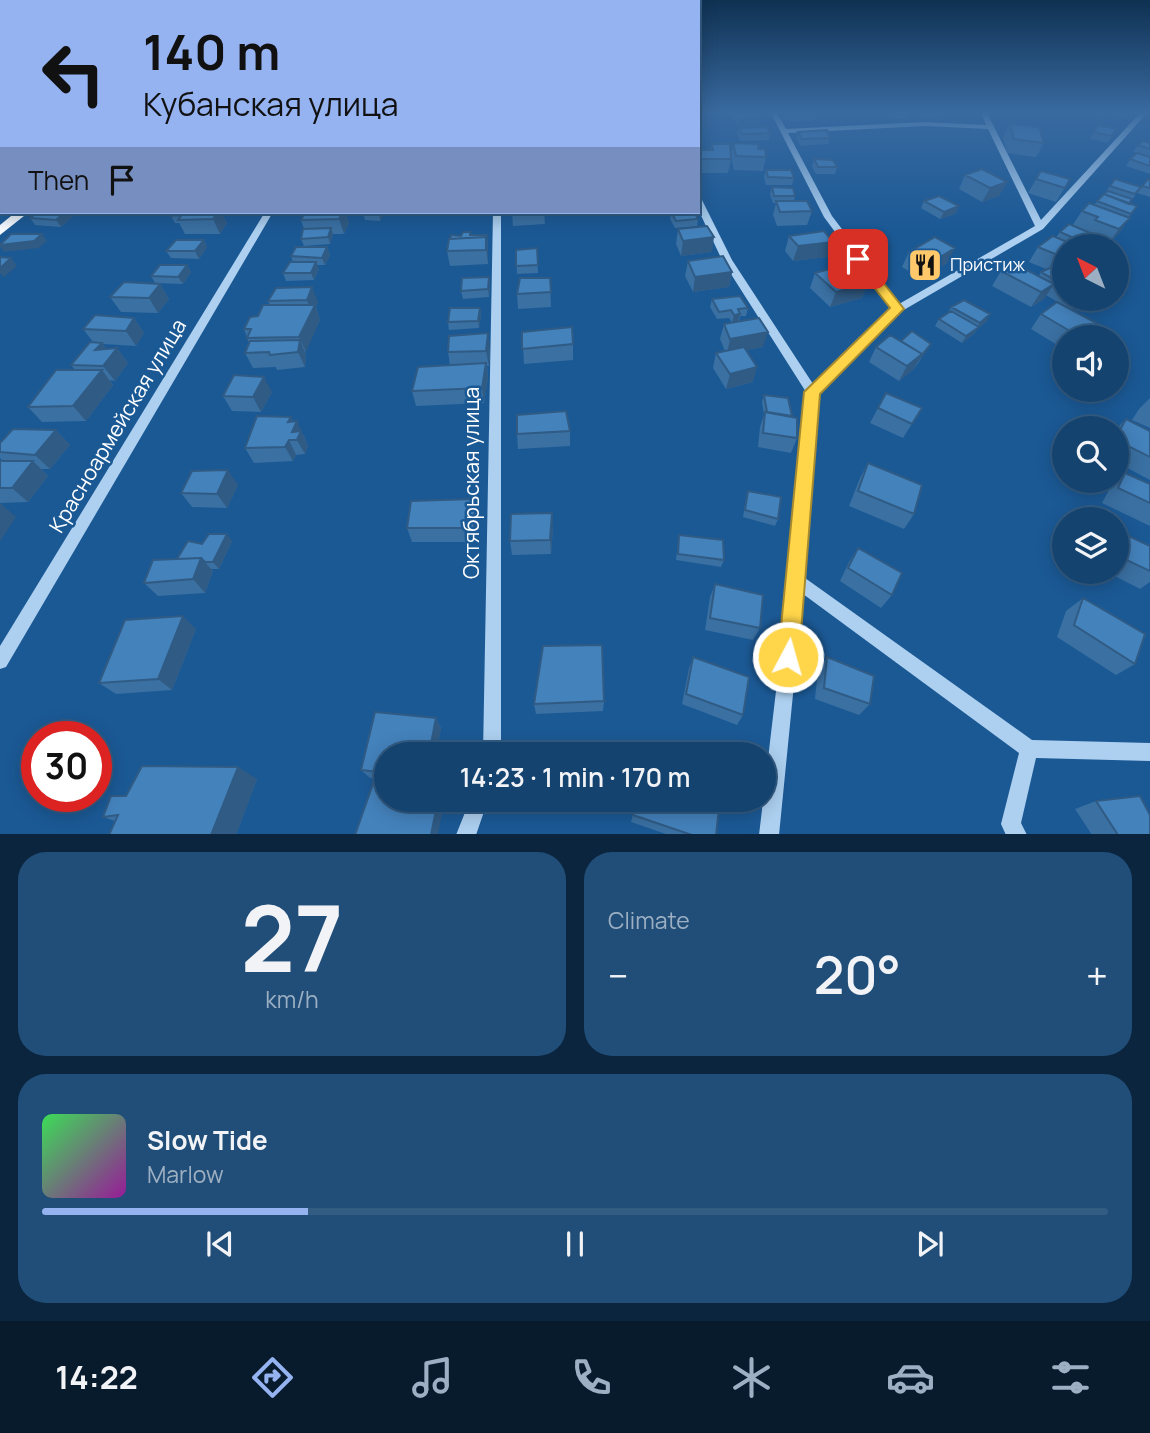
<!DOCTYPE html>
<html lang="en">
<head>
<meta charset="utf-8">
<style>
  :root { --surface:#144370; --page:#214e78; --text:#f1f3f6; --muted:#9db0c3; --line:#335c83; --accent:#95b2f1 }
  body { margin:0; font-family:Manrope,sans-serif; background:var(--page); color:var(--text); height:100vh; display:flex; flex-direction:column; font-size:26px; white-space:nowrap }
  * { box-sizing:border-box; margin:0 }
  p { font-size:23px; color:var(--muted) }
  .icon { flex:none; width:38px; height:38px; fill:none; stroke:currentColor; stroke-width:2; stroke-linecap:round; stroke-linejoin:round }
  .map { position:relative; height:834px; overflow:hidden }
  .panel { display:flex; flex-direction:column; gap:18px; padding:18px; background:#0b253e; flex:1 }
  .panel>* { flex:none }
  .banner { position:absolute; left:0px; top:0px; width:700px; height:214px; box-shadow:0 4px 18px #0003,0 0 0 2px var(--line); background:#95b2f1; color:#111; overflow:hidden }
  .needle { width:46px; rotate:318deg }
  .fabs { position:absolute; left:1052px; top:234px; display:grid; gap:14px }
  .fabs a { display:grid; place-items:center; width:77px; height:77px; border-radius:50%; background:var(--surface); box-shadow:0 4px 18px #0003,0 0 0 2px var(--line); font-size:35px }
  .speed { position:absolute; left:21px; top:721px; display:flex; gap:14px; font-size:35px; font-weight:700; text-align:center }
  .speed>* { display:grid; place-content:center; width:91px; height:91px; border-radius:50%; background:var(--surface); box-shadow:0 4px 18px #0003,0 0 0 2px var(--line); line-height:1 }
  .speed .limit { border:10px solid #d22; background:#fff; color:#111 }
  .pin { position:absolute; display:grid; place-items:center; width:60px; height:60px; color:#fff; margin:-30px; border-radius:14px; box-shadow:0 4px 10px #0006 }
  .me { position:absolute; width:77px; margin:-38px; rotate:6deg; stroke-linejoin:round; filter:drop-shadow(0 0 5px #0008) }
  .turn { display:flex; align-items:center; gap:24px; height:147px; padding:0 28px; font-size:32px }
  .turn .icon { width:91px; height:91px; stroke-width:2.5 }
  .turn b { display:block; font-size:49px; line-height:60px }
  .then { display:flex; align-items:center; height:66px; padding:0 28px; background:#0003; gap:14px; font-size:26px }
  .big { font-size:52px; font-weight:600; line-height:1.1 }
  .panel .widget { flex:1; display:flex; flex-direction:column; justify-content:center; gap:10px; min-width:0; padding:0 24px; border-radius:28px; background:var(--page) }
  .panel .dial { align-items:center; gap:0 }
  .dial b { font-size:91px; line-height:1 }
  .song { display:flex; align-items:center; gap:21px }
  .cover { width:84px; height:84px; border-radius:10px; background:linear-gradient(135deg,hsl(130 70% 55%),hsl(300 70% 35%)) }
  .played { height:7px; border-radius:4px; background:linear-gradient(90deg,var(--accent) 25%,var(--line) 25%) }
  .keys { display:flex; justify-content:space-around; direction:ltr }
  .heat { display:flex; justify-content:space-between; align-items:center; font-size:38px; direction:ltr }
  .panel .tiles { flex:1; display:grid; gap:18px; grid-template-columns:1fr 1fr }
  .widget:last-child { grid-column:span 2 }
  .trip { position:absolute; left:374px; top:742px; width:402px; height:70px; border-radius:35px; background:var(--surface); box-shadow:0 4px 18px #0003,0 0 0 2px var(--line); font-weight:600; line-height:70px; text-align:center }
  .dock { display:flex; height:112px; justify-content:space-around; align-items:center; background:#081b2d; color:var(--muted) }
  .dock .icon { width:49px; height:49px }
  .dock .current { color:var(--accent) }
  .dock b { font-size:32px; color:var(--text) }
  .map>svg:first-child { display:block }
</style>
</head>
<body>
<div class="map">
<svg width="1150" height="835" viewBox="0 0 1150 835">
  <rect width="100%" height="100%" fill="#1b5995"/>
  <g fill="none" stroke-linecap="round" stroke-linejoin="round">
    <!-- minor -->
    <path fill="#add0f0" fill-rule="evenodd" d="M771,113h6l9,16 139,-7 61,3 -5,-12h6l54,107 99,-107h7l-104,116 -141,82 -84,82 -13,185 227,162 118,3v18l-114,-3 -15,65 6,12h-21l-5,-11 18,-71 -216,-159 -24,241h-20l30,-254 17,-189 -84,-132 -24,-51v-11l4,2 30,60 81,124 79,-75 -68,-92zM925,126l63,3 47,97 -136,78 -67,-88 -44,-83z
      M0,202h2v6h-2z
      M265,212h8l-267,455 -6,2v-23z
      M493,212h8v542h-18z
      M470,800h18l-12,35h-20z"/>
    <!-- major -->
    <path fill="#f5faff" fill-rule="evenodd" d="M16,212h13l-29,23v-10z"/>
  </g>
  <!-- wall -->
  <path fill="#3a70a2" d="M711,113h47v11l-20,2 -6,-9 1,-3h-22z
    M781,113h35l-2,7 -18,2 -12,-2z
    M886,113h24l-2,6h-14z
    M920,113h21l-3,5h-14z
    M1083,113h19l-4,3z
    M1102,113h26l-4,5z
    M1010,124l34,19 -8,14 -29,-4 -4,-16z
    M1098,125l15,11 -6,7 -17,-4z
    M739,128l31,5 -1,7 -28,1 -4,-7z
    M798,132l32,6 -2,6 -27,2 -5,-8z
    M733,143l25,6 8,8 -3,14 -29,-1 -3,-13z
    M1150,143v31l-24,-8 4,-7 7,-6 -4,-1 5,-7z
    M711,144l20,15 -3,14h-30v-23h12z
    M814,159l23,8 -2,7h-19l-4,-8z
    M766,170l28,8 -2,7h-26l-2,-8z
    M1041,171l29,8 -14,23 -28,-9z
    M965,175l42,7 -8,14 -17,6 -23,-13z
    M1115,179l26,8 7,-8 2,1v17l-13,-4 -8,11 8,2 -17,26 -12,12 -15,-6 -3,4 -6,5h-20v13l-10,8 10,5v26h21l-3,4 -11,7 -25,-15 -2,4 -13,8 -39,-21 9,-15 38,5 2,-4 5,-3 -17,-7 9,-15 18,-10 4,-5 12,-6 10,-15 12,-6 11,-12z
    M772,187l23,9 -1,5 18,10 -5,14 -30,1 -4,-11 3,-12h-3l-3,-9z
    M924,201l35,5 -4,8 -15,5 -19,-11z
    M174,212h66h-19l6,11 -7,11h-35l-6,-11h-4l-4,-7z
    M345,212l4,11 -5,11h-11l-3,10 -26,2 -3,-7 3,-10 -3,-9z
    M512,212h32l1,12 -32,2z
    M658,212h36l4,7 -1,7 -22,2 -5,-9 1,-4 -12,1z
    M363,213h22l-5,8 -15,-1z
    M73,216l-12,11 -26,-2 -5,-7z
    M678,229l34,23 -31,4 -5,-12z
    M471,235h16l1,17v12l-38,2 -3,-15z
    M789,236l44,6 -5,15 -35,4 -8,-10z
    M204,240l3,7 -8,12 -28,-1 -5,-7z
    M327,247l3,8 -5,10h-8l2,4 -5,11 -28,1 -3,-8 10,-11 -2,-6z
    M537,248l1,25 -21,1 -1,-24z
    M909,252l38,11 -25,16 -20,-12z
    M688,261l44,11 -3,15 -36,5 -8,-16z
    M187,265l4,7 -8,12 -28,-1 -4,-7z
    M815,273l53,10 -6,15 -32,9 -20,-19z
    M489,277l1,7 -1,13 -26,2 -2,-8z
    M550,278l1,29 -33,2 -1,-15z
    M160,284l9,15 -11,14 -37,-1 -11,-15z
    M276,288l42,14 -2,5 4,13 -15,32 1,3 -1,12 -28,3 -1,-3 -23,1 -8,-15 4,-10 -5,-14 26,-24 -2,-4z
    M712,299l36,9 -2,8h-6l-1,6 24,25 -17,3 7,32 -27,7 -13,-21 3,-15 9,-2 -5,-12 4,-15 8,-1 -3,-5 -12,1 -7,-12z
    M951,307l39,7 -4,8 -9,7 -3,5 -12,9 -27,-17 4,-7 9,-6z
    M480,308l1,8 -2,12 -30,2 -1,-8z
    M1041,314l59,11 -10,13h-26v11l-33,-20z
    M134,318l10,15 -8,13 -33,-2 3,5 11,-1 11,15 -13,18 -5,-1 3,5 -27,36 -44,1 -14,-15 47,-37 -4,-5 22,-23 -10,-13z
    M522,332l51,12v16l-49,4z
    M901,341l30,3 -17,25 -15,12 -30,-19 7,-15z
    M490,348l-1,18h-2l1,12 -4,25 -68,3 -4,-15 38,-26 -2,-13z
    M272,392l-11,20 -29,-1 -9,-15z
    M886,393l36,15 -19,30 -33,-15z
    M764,395l33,43 -6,15 -33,-6 2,-20 4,-12 -2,-13z
    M1150,398v30l-18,-8 7,-11z
    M1126,419l24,12v49l-34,-18v-33z
    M294,421l10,15 4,10 -3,8 -9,1 -3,6 -39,2 -9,-15z
    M56,430l14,15 -20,24h-9l7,7 -20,26 -28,1v-42h3l-3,-3v-15z
    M570,431v15l-52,3 -1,-15z
    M868,463l46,51 -10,15 -55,-23 11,-28z
    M1125,473l25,11v42l-48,-23 8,-15z
    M238,485l-11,23 -35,-1 -11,-14z
    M748,491l30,28 -3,7 -32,-9 3,-19z
    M475,499l3,15 -1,28h-65l-5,-14z
    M553,527l-2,27 -39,1 -2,-14z
    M1116,530l34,16v36l-10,7 -33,-17h9z
    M679,535l45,25 -3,7 -45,-7z
    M232,541l-13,28h-8l2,2 -8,22 -47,3 -14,-13 58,-39z
    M858,548l34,47 -11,13 -41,-27 9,-19z
    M715,584l45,44 -7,12 -48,-10 5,-33z
    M1083,598l52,66 -19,11 -59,-38 9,-26z
    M196,629l-24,61 -56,4 -17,-11z
    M693,657l50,58 -6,10 -55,-21 7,-36z
    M827,657l43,47 -11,11 -44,-16 3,-30z
    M604,701l-1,10 -67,3 -2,-10z
    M375,712l61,6 5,10 -5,26h-49v26l-17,-2 -9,-8z
    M257,779l-21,56h-127l6,-14 -12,-4 23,-21z
    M637,800l79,35h-47l-38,-13z
    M1096,801l54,34h-58l-17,-26z"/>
  <!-- shaded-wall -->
  <path fill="#305b84" d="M759,117l-1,7 -20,2 1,-6z
    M1007,182l-8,14 -17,6 8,-14z
    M959,206l-4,8 -15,5 4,-7z
    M1137,206l-17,26 -12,12 11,-15z
    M65,212h5l3,4 -12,11 -5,-7z
    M218,212h3l6,11 -7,11 -7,-15z
    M343,212h2l4,11 -5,11 -5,-15z
    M380,212h5v1l-5,8 -1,-8z
    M331,228l2,7 -3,9 -2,-7z
    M42,234l5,7 -8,7 -35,4 -4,-5v-2z
    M487,235l1,17v12l-2,-17 -1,4 -1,-7z
    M1095,235l-5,7 -6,5h-2l3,-4z
    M714,237l-2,15 -31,4 2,-15z
    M204,240l3,7 -8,12 -4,-8z
    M833,242l-5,15 -35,4 5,-15z
    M327,247l3,8 -5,10 -3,-7z
    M955,248l-8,15 -25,16 7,-15z
    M1064,253v7l-14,11 10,-15z
    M11,258l6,8 -13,11 -4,-4v-5z
    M316,262l3,7 -5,11 -3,-7z
    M187,265l4,7 -8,12 -5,-7z
    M732,272l-3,15 -36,5 2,-15z
    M489,277l1,7 -1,13 -1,-8z
    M868,283l-6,15 -32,9 6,-15z
    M160,284l9,15 -11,14 -9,-15z
    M1054,284l-10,15 -13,8 10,-15z
    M312,287l6,15 -2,5 4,13 -14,32 -7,-15 12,-25 -4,-12z
    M1079,299h6l-3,4 -11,7z
    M480,308l1,8 -2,12 -1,-7z
    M740,314l-2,8 -6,1 2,-8z
    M990,314l-4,8 -9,7 -3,5 -12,9 4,-7 11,-8 3,-5z
    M134,318l10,15 -8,13 -10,-15z
    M1100,325l-10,13h-7z
    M768,332l-5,15 -36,7 3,-15z
    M488,333l2,15 -1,18 -3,-15z
    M300,340l6,15 -1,12 -7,-15z
    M102,343l9,12 6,-7 11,15 -13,18 -12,-15 -8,-16z
    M931,344l-4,7 -10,12 5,-8z
    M922,354l-8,15 -15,12 8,-15z
    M486,363l2,15 -4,25 -2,-15z
    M757,367l-4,15 -27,7 4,-15z
    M102,370l11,15 -27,36 -13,-15z
    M264,377l8,15 -11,20 -8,-15z
    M291,417l4,7 2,-3 11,25 -3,8 -13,-22 -4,-10z
    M56,430l14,15 -20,24 -15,-14z
    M289,440l7,15 -3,6 -8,-14z
    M33,461l15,15 -20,26 -16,-14z
    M228,470l10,15 -11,23 -10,-14z
    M475,499l3,15 -1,28 -3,-14z
    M0,503l16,14 -16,24z
    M552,513l1,14 -2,27 -1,-14z
    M227,534l5,7 -13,28 -6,-7z
    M201,558l12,13 -8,22 -12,-14z
    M183,616l13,13 -24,61 -14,-11z
    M436,718l5,10 -5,26h-7z
    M238,767l19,12 -21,56h-25z
    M438,800h5l1,2 -6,33h-7z"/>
  <!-- building -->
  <path fill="#4482bc" stroke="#305b84" stroke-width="2" d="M734,113h24l1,4 -20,3z
    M1010,124l29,3 5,16 -30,-4z
    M1098,125l19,4 -6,7 -17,-4z
    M767,127l3,6 -28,1 -3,-6z
    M827,130l3,8 -28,1 -4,-7z
    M1143,141l7,2v6l-12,-4z
    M733,143l26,1 -1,5h7l1,8 -30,-1z
    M711,144h19l1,15h-33v-9h15z
    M1137,153l13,4v9l-20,-7z
    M814,159l19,1 4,7h-19z
    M982,169l25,13 -17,6 -25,-13z
    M766,170h25l3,8 -26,-1z
    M1041,171l29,8 -5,9 -29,-9z
    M1115,179l26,8 -6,7 -25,-8z
    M1148,179l2,1v8l-8,-2z
    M772,187l21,1 2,8h-21z
    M1108,191l24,8 -3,5 -25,-10 -4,3z
    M1104,194l33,12 -6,8 -34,-13z
    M939,196l20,10 -15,6 -20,-11z
    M776,201h31l5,10 -32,1z
    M1089,203l41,15 -11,11 -24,-9 3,-3 -16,-6z
    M38,212h27l-9,8 -26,-2z
    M174,212h10l-3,3 -10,1z
    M184,212h34l-5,7 -35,1z
    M305,212h38l-4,7 -38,1z
    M363,212h17l-1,1h-16z
    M671,212h23l4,7 -22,2z
    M1069,224l26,11 -10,8 -25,-11z
    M707,226l7,11 -31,4 -5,-12z
    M331,228l-3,9 -27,2 2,-10z
    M824,231l9,11 -35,4 -9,-10z
    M463,232h7v3h17l-1,2 -36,2 1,-4 10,1z
    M11,234h31l-8,7 -34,4z
    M1053,236l21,9 -2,2h-8v6l-4,3 -22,-9z
    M486,237v13l-39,1 2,-12z
    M935,237l20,11 -26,16 -20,-12z
    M176,240h28l-9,11h-29z
    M296,247h31l-5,11 -31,-2z
    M537,248l1,17 -22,1v-16z
    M723,256l9,16 -37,5 -7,-16z
    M0,257l11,1 -11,10z
    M290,262h26l-5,11h-28z
    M1013,263l41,21 -13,8 -40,-21z
    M160,265h27l-9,12 -27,-1z
    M844,265l24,18 -32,9 -21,-19z
    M1052,267l12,6v12l-23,-13z
    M489,277l-1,12 -27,2 1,-13z
    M520,278h30l1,14 -34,2z
    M124,282l36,2 -11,14 -39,-1z
    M312,287l-5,13 -39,1 8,-13z
    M740,296l8,12 -10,1 2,5 -6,1 -3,-5 -12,2 -7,-13z
    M964,300l26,14 -10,9 -29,-16z
    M1057,302l43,23 -18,13 -41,-24z
    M263,305h52l-16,32 -52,1 4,-9h-7l6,-12 8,-1z
    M450,308h30l-2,13 -30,1z
    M951,311l28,16 -13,9 -27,-17z
    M95,315l39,3 -8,13 -43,-2z
    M759,318l9,14 -38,7 -6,-15z
    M572,327l1,17 -51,5v-17z
    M912,331l19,13 -9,11v-1l-21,-13z
    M488,333l-2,18 -38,1 1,-16z
    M890,335l32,19 -15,12 -31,-19z
    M300,340l-2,12 -28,3 -1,-3 -24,1 5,-12z
    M90,342l12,1 -7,7 22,-2 -14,18 -32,-1z
    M744,347l13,20 -27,7 -14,-21z
    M486,363l-4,25 -70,3 6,-24z
    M56,370h46l-29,36 -45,1z
    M234,375l30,2 -11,20 -30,-1z
    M886,393l36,15 -10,16 -34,-16z
    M764,395l24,3 4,18 -25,-4z
    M566,411l4,20 -53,3v-19z
    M765,412l32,6v20l-34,-5z
    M257,416l34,1 -3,5 9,-1 -5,11 9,-1 -4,9h-8l-4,7 -40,1z
    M1126,419l24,12v26l-34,-17v-3z
    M13,429l43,1 -21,25 -35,-3v-9z
    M0,461h33l-21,27h-12z
    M868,463l54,22 -8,29 -56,-23z
    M228,470l-11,24 -36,-1 11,-22z
    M1125,473l25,11v19l-32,-15z
    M748,491l33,6 -3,22 -33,-9z
    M475,499l-1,29h-67l4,-27z
    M552,513l-2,27 -40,1 1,-27z
    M1116,530l34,16v25l-34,-16z
    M209,534h18l-14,28h-8l-4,-4 -24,1 11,-18 14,3z
    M679,535l44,5 1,20 -46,-6z
    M858,548l44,25 -10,22 -44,-27z
    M201,558l-8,21 -49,4 9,-23z
    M715,584l48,11 -3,33 -50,-10z
    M1083,598l62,36 -10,30 -61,-39z
    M183,616l-25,63 -59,4 26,-63z
    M602,645l2,56 -70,3 9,-58z
    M693,657l56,20 -6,38 -57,-21z
    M827,657l47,19 -4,28 -46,-16z
    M375,712l61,6 -7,36h-42v19l-26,-3z
    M142,766l96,1 -27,68h-102l9,-20 -15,2 8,-21h15z
    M374,781l13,3v16h51l-7,35h-76z
    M1140,796l10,19v20h-32l-22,-34z
    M637,800h83l-4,35h-24l-59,-20z"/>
  <!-- sky -->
  <linearGradient id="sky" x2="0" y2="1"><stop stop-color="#0f3152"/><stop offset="0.49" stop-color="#396aa0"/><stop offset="1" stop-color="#396aa0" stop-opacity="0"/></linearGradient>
  <rect width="1150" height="229" fill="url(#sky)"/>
  <!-- route -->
  <path fill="#ffd54a" stroke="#a68a30" stroke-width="2" d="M858,255l5,2 41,52 -84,85 -21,263 -3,8 -8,3 -7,-3 -3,-8 26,-265 86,-84 -38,-49z"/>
  <!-- icons -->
  <defs>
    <g id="restaurant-square" transform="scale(1.75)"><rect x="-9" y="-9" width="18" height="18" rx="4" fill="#ffc96b" stroke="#1b5995"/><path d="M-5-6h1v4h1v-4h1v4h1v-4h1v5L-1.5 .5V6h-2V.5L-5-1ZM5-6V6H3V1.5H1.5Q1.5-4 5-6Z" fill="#111"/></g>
  </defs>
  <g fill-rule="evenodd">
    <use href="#restaurant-square" x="925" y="265"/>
  </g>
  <g text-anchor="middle" stroke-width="5" stroke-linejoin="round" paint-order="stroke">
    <!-- far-poi labels -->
    <g font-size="18" fill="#fff" stroke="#1b5995" text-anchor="start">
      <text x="950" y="271">Пристиж</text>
    </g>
    <!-- street labels -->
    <g font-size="21" fill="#fff" stroke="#1b5995">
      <text transform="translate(118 426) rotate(-59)" y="7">Красноармейская улица</text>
      <text transform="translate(472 483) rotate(-90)" y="7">Октябрьская улица</text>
    </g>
  </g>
</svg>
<div class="fabs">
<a><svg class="needle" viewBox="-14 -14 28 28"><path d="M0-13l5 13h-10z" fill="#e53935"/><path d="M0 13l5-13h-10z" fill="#9db0c3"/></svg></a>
<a><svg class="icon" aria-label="sound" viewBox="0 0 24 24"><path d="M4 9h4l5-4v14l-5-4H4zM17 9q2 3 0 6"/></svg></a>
<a><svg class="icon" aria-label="search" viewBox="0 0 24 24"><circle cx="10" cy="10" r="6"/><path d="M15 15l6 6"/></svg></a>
<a><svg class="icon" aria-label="layers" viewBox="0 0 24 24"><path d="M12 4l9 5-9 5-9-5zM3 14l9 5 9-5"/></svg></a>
</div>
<div class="speed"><div class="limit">30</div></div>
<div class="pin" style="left:858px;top:259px;background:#d93025"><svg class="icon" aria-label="arrive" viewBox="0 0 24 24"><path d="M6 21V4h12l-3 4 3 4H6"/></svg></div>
<svg class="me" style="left:788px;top:657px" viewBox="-20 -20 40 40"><circle r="17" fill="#ffd54a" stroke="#fff" stroke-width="3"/><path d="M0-11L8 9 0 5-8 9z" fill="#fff"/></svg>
<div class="trip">14:23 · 1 min · 170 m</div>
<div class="banner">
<div class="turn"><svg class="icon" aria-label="left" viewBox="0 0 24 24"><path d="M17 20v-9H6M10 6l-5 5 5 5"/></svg><div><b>140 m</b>Кубанская улица</div></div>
<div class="then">Then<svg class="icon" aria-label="arrive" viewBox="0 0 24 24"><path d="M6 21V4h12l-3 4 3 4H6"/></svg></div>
</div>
</div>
<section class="panel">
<div class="tiles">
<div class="widget dial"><b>27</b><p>km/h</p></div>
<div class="widget"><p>Climate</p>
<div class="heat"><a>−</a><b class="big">20°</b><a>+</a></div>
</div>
<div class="widget">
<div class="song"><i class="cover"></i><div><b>Slow Tide</b><p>Marlow</p></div></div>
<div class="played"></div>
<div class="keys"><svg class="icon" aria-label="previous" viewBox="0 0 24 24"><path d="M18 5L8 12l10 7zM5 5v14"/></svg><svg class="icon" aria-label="pause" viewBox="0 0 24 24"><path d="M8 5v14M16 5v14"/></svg><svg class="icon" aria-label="next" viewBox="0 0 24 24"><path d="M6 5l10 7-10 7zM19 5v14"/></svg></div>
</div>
</div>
</section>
<nav class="dock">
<b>14:22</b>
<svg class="icon current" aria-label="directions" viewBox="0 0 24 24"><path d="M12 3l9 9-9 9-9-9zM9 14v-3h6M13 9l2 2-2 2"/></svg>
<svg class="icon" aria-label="music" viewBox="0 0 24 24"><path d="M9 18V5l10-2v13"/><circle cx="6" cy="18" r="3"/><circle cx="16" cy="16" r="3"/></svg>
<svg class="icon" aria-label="phone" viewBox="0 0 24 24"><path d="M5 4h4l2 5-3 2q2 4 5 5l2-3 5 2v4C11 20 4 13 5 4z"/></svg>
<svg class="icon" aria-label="climate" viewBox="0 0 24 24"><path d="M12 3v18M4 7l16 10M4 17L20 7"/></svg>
<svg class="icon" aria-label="car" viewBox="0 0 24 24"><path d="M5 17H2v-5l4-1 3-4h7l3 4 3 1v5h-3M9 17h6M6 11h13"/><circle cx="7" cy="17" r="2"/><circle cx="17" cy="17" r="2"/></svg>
<svg class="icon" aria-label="filters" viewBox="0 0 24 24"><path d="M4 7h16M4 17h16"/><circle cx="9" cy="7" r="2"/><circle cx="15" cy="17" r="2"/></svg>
</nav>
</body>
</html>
